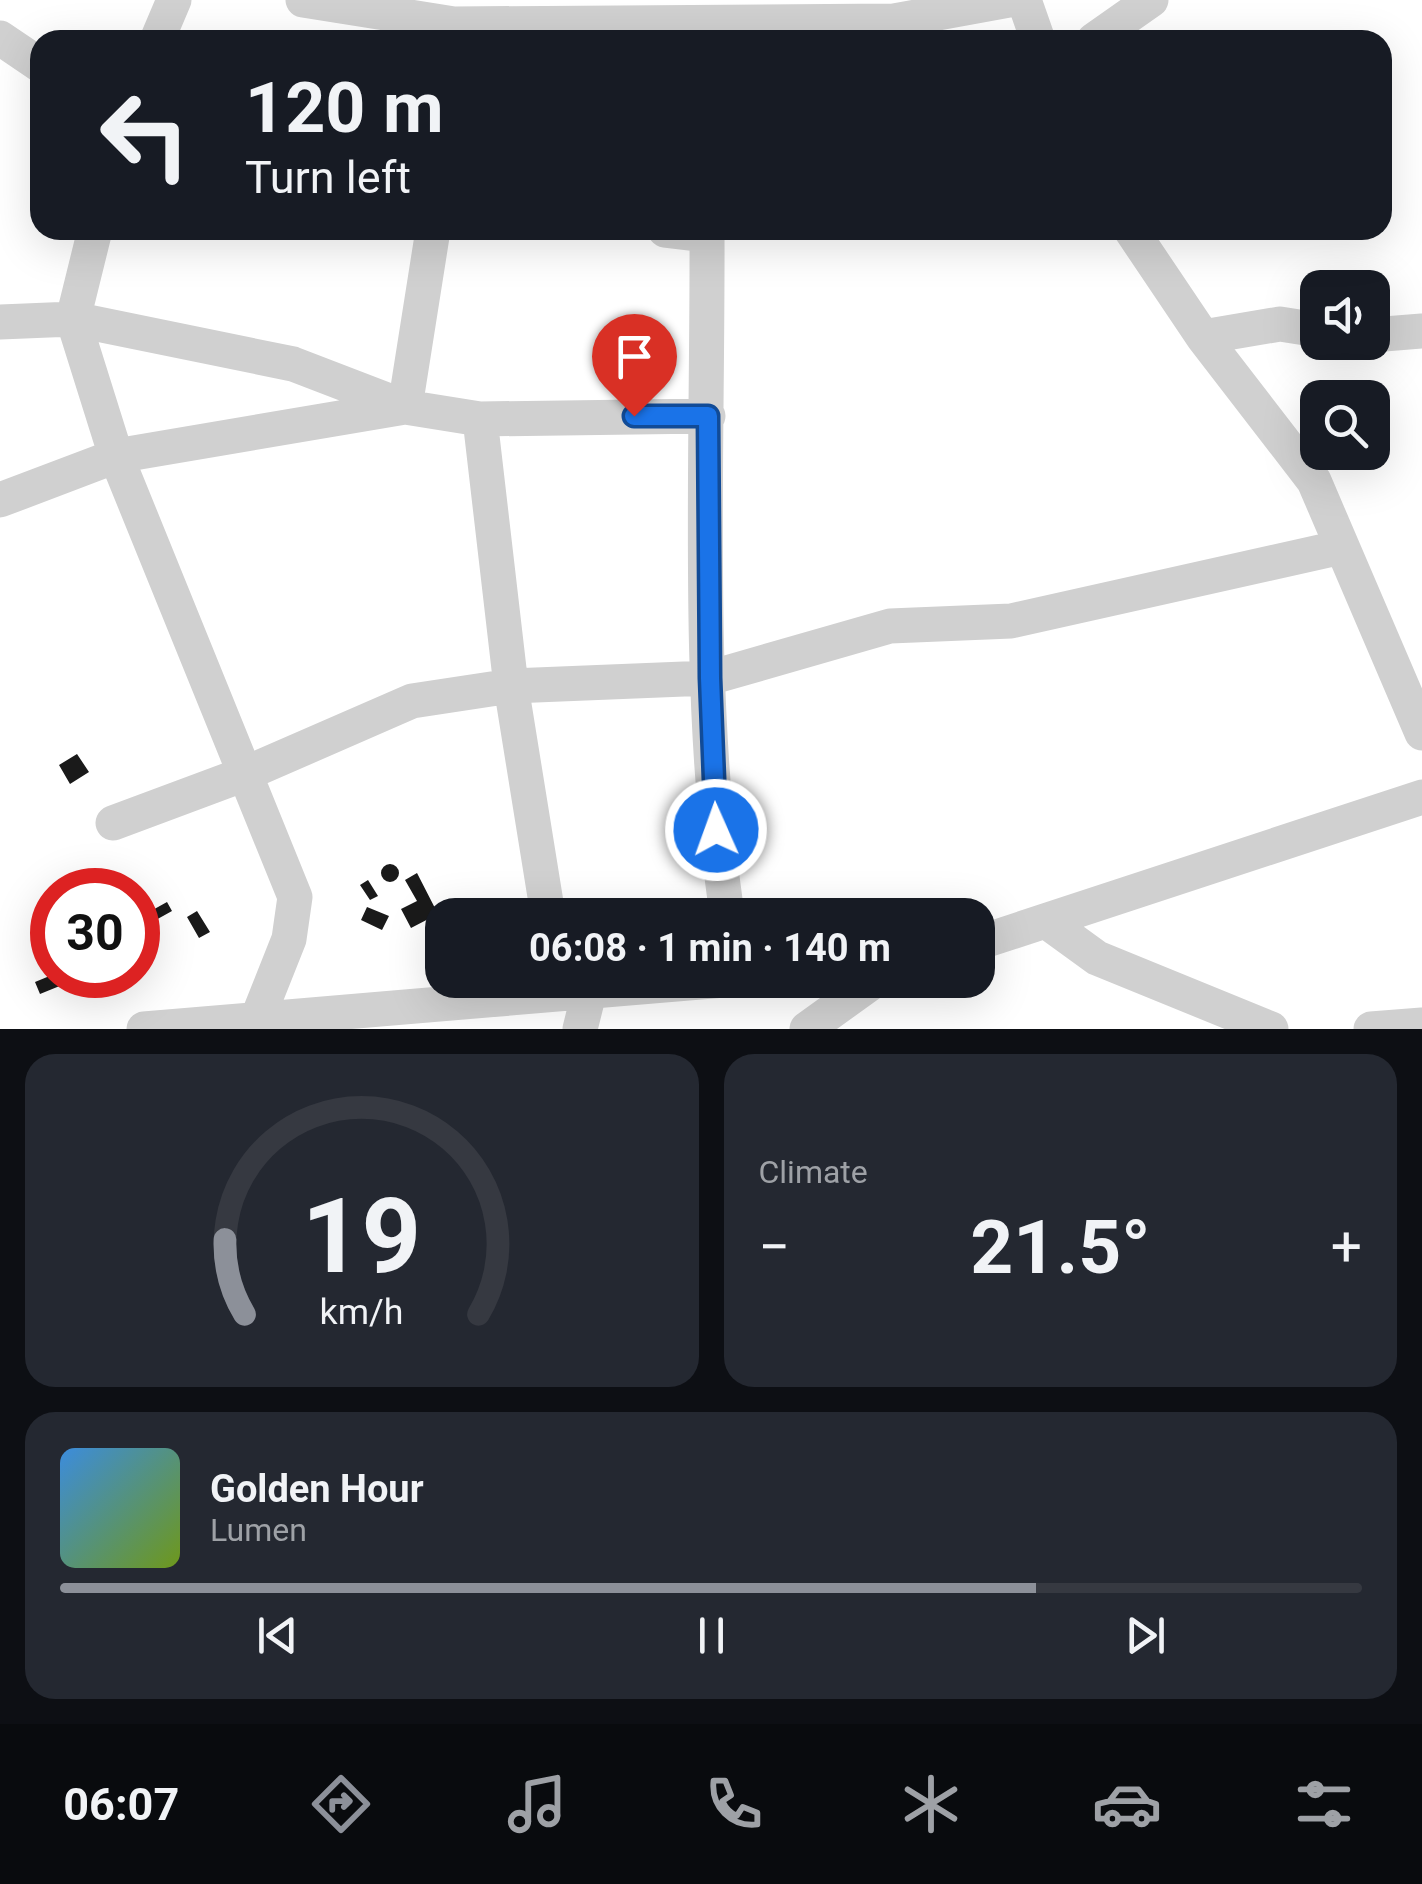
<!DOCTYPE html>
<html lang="en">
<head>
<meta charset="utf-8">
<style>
  :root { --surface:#171b24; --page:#242831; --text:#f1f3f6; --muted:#9ea1a6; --line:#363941; --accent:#8c9099 }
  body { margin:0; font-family:Roboto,sans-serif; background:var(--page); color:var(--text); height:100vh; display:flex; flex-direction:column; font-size:38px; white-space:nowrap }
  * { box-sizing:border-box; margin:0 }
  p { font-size:32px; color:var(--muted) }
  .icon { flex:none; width:55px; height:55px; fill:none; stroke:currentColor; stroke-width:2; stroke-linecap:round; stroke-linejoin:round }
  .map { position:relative; height:1029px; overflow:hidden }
  .panel { display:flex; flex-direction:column; gap:25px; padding:25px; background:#0d0f14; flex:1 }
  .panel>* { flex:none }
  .top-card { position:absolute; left:30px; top:30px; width:1362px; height:210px; border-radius:30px; box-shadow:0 10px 40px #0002; background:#171b24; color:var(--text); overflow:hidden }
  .fabs { position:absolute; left:1300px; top:270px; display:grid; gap:20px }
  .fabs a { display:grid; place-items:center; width:90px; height:90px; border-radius:20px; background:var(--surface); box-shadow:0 10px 40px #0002; font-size:50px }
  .speed { position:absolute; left:30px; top:868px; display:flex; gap:20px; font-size:50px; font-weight:700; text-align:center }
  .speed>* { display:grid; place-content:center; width:130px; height:130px; border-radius:50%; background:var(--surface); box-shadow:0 10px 40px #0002; line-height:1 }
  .speed .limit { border:15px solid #d22; background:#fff; color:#111 }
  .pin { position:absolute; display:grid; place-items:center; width:85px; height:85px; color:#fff; margin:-102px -42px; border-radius:50% 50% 50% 0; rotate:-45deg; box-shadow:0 0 10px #0007 }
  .pin .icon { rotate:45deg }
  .me { position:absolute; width:110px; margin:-55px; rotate:358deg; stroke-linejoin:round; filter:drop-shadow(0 0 8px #0008) }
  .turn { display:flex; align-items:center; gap:35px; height:210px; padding:0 50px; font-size:45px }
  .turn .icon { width:130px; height:130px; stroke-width:2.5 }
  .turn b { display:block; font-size:70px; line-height:85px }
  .big { font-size:75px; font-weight:700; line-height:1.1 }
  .panel .widget { flex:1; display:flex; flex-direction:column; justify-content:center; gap:15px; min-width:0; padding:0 35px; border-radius:30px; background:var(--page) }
  .panel .dial { align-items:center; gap:0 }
  .dial svg { height:260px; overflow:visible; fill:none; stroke:var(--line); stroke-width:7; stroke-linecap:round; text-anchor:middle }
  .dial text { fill:var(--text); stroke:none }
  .song { display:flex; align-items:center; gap:30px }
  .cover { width:120px; height:120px; border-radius:15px; background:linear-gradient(135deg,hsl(210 70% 55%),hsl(80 70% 35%)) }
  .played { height:10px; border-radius:5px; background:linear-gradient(90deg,var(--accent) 75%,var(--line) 75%) }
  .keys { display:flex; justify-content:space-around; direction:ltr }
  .heat { display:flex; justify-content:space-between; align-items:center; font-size:55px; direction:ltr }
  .panel .tiles { flex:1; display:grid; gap:25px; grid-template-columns:1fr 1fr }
  .widget:last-child { grid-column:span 2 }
  .trip { position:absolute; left:425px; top:898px; width:570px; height:100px; border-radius:30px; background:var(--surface); box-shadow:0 10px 40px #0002; font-weight:700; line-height:100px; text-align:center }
  .menu { display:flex; height:160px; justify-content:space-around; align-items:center; background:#090b0e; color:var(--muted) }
  .menu .icon { width:70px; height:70px }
  .menu .current { color:var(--accent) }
  .menu b { font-size:45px; color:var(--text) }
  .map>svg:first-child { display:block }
</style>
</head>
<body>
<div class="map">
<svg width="1422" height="1029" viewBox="0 0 1422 1029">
  <rect width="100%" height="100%" fill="#fff"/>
  <!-- building -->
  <path fill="#1a1a1a" d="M77,754l12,18 -19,12 -11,-19z
    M381 873a9 9 0 1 1 18 0a9 9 0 1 1-18 0Z
    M417,873l21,41 -27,14 -10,-19 16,-8 -12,-21z
    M368,880l10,16 -8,4 -10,-15z
    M167,902l5,9 -18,10 -5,-9z
    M367,907l22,9 -7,14 -21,-10z
    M197,911l13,21 -11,6 -12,-21z
    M52,975h12l3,8 -27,11 -5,-12z"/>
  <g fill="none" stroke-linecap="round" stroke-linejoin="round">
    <!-- minor -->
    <path stroke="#d0d0d0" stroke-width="35" d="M303,0l151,24 440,-3 115,-21
      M1024,0l14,40
      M0,38l40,27
      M157,40l17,-40
      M1094,40l57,-40
      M95,230l-22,89 43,137 179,441 -6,42 -31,78
      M665,230l42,5
      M707,230c1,227 -12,460 20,685
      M1131,230l72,107 111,144 108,252
      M0,322l73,-3 220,45 112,43 28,-177
      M1372,335l50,-4
      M1203,337l77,-13 38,6
      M480,419l31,267 37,229
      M0,500l116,-44 289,-49 75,12 228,-3
      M113,823l134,-50 165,-72 99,-15 198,-8 181,-52 121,-5 331,-74
      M1046,921l51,37 174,71
      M978,943l444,-146
      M144,1029l580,-49
      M580,1029l9,-36
      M807,1029l68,-49
      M1371,1029l51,-4"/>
  </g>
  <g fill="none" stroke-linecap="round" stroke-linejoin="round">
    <!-- route casing -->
    <g stroke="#114b97" stroke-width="25">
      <path id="route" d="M634,416h74l2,262 6,152"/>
    </g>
    <!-- route -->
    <use href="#route" stroke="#1a73e8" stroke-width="18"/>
  </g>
</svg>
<div class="fabs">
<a><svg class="icon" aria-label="sound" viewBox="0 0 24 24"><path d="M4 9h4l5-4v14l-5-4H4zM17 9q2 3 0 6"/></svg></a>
<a><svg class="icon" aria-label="search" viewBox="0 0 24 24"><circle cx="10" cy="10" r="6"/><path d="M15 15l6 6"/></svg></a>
</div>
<div class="speed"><div class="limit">30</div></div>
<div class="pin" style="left:634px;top:416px;background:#d93025"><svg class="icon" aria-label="arrive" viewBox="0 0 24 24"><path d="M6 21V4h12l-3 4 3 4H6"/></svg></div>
<svg class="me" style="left:716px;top:830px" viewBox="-20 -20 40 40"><circle r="17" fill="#1a73e8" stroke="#fff" stroke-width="3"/><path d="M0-11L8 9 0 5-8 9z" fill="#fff"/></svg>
<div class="trip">06:08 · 1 min · 140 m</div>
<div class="top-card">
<div class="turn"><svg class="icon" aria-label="left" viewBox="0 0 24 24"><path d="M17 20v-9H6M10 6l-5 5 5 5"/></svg><div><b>120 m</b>Turn left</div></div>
</div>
</div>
<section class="panel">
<div class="tiles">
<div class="widget dial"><svg viewBox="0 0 100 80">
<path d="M14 69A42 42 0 1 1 86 69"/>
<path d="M14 69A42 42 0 0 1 8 46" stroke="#8c9099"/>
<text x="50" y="56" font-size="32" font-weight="700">19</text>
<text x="50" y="72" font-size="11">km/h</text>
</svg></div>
<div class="widget"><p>Climate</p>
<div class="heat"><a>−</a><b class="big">21.5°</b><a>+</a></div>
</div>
<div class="widget">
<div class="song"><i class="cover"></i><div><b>Golden Hour</b><p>Lumen</p></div></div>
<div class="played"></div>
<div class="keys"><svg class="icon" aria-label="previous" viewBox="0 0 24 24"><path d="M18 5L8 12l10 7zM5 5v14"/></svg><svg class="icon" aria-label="pause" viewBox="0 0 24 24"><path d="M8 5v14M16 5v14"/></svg><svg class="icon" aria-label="next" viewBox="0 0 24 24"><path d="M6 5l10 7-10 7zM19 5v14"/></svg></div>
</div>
</div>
</section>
<nav class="menu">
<b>06:07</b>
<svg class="icon current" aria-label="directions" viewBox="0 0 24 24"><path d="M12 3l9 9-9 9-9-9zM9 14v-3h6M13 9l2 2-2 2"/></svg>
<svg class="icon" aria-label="music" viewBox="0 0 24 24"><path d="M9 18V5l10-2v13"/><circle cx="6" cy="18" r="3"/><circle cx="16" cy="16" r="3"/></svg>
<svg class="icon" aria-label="phone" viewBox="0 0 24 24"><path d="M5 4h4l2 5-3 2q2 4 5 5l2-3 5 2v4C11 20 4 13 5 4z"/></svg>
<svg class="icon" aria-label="climate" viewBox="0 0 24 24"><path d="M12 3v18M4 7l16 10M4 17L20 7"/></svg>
<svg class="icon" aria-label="car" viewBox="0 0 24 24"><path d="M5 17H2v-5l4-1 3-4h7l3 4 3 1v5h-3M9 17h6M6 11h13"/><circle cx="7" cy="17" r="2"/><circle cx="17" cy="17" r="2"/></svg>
<svg class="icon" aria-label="filters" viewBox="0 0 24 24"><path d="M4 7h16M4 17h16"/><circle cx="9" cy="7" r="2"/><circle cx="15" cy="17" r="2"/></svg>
</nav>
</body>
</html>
